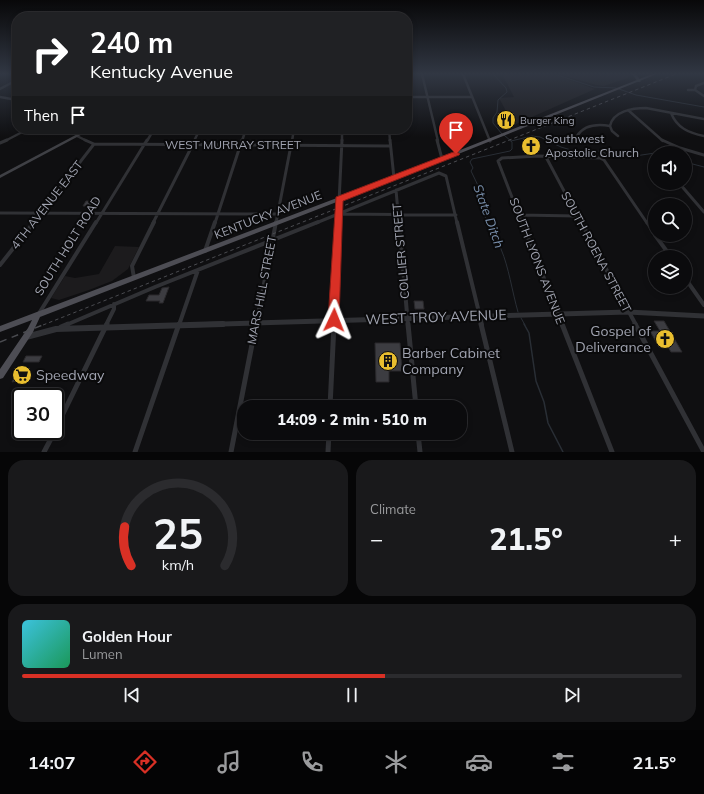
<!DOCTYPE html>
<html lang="en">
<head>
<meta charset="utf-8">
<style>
  :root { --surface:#0b0b0d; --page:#19191b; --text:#f1f3f6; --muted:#9a9b9d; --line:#2b2b2e; --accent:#d93025 }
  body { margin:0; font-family:Mulish,sans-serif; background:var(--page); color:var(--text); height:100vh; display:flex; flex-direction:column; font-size:15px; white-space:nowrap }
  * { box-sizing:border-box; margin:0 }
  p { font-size:13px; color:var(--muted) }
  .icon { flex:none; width:22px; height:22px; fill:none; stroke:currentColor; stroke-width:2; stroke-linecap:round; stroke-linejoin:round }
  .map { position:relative; height:452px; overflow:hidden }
  .side { display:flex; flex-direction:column; gap:8px; padding:8px; background:#060607; flex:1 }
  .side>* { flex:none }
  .top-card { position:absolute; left:12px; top:12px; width:400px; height:122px; border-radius:16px; box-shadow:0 2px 6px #0003,0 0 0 1px var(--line); background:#202124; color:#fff; overflow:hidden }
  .fabs { position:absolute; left:648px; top:146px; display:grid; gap:8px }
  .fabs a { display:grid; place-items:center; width:44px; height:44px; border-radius:50%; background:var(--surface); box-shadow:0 2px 6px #0003,0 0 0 1px var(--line); font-size:20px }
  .speed { position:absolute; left:12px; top:388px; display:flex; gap:8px; font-size:20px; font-weight:700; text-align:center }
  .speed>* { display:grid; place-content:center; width:52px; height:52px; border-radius:50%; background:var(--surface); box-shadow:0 2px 6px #0003,0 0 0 1px var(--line); line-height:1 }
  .speed .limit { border:2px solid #111; border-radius:6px; background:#fff; color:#111 }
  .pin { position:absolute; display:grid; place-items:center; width:34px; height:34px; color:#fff; margin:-41px -17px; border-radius:50% 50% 50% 0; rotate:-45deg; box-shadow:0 0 4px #0007 }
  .pin .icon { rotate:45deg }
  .me { position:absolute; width:44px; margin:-22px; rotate:2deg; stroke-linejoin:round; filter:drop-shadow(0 0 3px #0008) }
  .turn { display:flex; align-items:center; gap:14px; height:84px; padding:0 12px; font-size:18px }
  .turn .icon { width:52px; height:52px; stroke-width:2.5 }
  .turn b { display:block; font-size:28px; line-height:34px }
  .then { display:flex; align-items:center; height:38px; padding:0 12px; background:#0003; gap:8px; font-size:15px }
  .big { font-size:30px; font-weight:800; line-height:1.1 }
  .side .widget { flex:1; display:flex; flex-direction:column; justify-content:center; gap:6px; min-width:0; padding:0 14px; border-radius:16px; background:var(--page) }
  .side .dial { align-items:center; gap:0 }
  .dial svg { height:104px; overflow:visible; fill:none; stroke:var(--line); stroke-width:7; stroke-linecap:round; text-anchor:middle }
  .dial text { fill:var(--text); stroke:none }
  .song { display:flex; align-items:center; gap:12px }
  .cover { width:48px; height:48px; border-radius:6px; background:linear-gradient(135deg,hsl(190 70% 55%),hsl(150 70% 35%)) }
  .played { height:4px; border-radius:2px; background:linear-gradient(90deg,var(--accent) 55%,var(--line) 55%) }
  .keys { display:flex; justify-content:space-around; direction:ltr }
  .heat { display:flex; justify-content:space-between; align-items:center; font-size:22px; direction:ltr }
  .side .tiles { flex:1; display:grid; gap:8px; grid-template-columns:1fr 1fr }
  .widget:last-child { grid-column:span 2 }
  .trip { position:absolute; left:237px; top:400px; width:230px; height:40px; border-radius:16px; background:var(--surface); box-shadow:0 2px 6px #0003,0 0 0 1px var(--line); font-weight:800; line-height:40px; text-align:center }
  .menu { display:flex; height:64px; justify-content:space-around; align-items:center; background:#040405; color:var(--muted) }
  .menu .icon { width:28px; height:28px }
  .menu .on { color:var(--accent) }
  .menu b { font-size:18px; color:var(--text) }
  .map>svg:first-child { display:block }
</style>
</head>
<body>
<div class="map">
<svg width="704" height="452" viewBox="0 0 704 452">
  <rect width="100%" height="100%" fill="#0f0f11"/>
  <!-- built -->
  <path fill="#1c1b1d" d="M502,74h51l42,15 -81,36 -10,1 -2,-1 -5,-9 1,-3 8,-2 -7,-13 15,-1z
    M558,74h72l-2,4 -24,8 -8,-1z
    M115,246l24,1 -11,22 -16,12 -23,9 -30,10 -8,-2 14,-22 10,2 24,-4z"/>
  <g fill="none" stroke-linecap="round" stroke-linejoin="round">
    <!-- stream-far1 -->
    <path stroke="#292e35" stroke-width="1" d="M493,74l13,14 1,4 -9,8 -1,12 -4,6v5l9,11
      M554,74l40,13 22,1
      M619,89l17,6 68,12
      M504,135l8,7v7l-2,2 -38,8 -2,3 3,6 -2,3 14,29c-6,17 10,34 16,49 8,19 11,42 17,63
      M511,141l21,-5 8,1 21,10 20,6 19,-2 10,4 25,1 20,-3
      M685,162l19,5
      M521,318l4,7"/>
    <!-- stream -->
    <path stroke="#292e35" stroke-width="1.5" d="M524,324l5,9 7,48 8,21 4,21 15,29"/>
  </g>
  <!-- building -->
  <path fill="#3c3c41" stroke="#2a292c" d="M524,142h12l4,8h-3l2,2h-10z
    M86,201h13l-4,5h-12z
    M169,287l-6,16h-4l1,-2h-14l3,-6h10l3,-7z
    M414,301h9l1,8h-9z
    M654,321h10l18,31h-11l-3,-5h-9l-9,-16h10z
    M375,343h25l2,28h-13v11h-13z
    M26,356h16l-3,6h-16z
    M18,371h11l-4,8 -13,3z"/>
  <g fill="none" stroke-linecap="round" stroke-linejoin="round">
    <!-- minor-far3 -->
    <path stroke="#303135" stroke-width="2.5" d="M422,74l16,67
      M463,74l27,67
      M0,89l15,-8
      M688,90h7
      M695,90l1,-4 8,-3
      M695,90l9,6
      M0,97l17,3
      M407,97h65
      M628,110l35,31
      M671,113c6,15 18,20 33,23
      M610,126c3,-15 23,-18 36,-18l58,11
      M610,126l2,5 6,5
      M389,129l1,12
      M77,136l10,5
      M577,136c7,-11 21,-12 33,-10
      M5,141l23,-12
      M147,141l7,-12
      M194,141l6,-12
      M242,141l4,-12
      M292,141l2,-12
      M342,141v-12"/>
    <!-- minor-far2 -->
    <path stroke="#303135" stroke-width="3" d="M85,140l9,4 296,2
      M390,140l4,38
      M437,140l5,19
      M489,140l1,1
      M662,140l18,8 24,7
      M0,143l7,-3
      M546,157l35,66
      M679,183l25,29
      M396,190l3,33
      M0,213l277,1
      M339,214l117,1
      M519,215l58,1
      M33,223l61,-79
      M96,223l51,-83
      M153,223l42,-83
      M215,223l27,-83
      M276,223l16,-83
      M316,223l123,-50 7,3 11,47
      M338,223l4,-83
      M522,223l-24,-62 4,-3 36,-2 62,2 4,2 43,63"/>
    <!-- minor-far1 -->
    <path stroke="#303135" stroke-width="4" d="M399,222l9,103
      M457,222l25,103
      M522,222l40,103
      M581,222l55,103
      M647,222l8,12
      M655,235l16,22
      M205,251l10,-29
      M0,265l34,-43
      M134,278l-2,-12 22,-44
      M685,278l19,27
      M38,315l58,-93
      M66,325l89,-38 163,-65
      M106,325l8,-16v-5
      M179,325l19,-55
      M256,325l20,-103
      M334,325l4,-103"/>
    <!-- minor -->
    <path stroke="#303135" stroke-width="5" d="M408,324l8,83
      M481,324l31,128
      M562,324l50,128
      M635,324l69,128
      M61,327l7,-3
      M330,407l4,-83
      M55,430l52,-106
      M418,433l2,19
      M44,452l11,-21
      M135,452l44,-128
      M231,452l25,-128
      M328,452l1,-19"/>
    <!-- tertiary-far1 -->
    <path stroke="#303135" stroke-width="5" d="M189,325l439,-13 76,4"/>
    <!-- tertiary -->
    <path stroke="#303135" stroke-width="6" d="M26,337l30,-8 167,-5"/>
    <!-- secondary -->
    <path fill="#3f4045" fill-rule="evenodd" d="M632,74h4l5,7 -1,1h-2z
      M87,129h5l-92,49v-3z"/>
    <!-- primary -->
    <path fill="#4d4d54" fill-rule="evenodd" d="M652,74h5l-261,105 -356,138 -7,15 -30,46 -3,1v-10l28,-41 4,-8 -32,12v-6l392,-149z"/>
    <!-- rail-far1 -->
    <path stroke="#4a4b50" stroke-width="1" stroke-dasharray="3.5 3" stroke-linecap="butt" d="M43,325l633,-251"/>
    <!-- rail -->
    <path stroke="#4a4b50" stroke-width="1.5" stroke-dasharray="7 5.5" stroke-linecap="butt" d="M0,342l45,-18"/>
  </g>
  <!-- sky -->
  <linearGradient id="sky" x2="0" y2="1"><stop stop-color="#080809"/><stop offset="0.54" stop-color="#313743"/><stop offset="1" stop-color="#313743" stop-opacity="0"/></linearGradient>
  <rect width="704" height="137" fill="url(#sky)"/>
  <!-- route -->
  <path fill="#d93025" stroke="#8d1f18" d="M456,151l4,3 -1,1 -116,46 -4,119 -1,4 -4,1 -4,-1 -2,-4 8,-123z"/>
  <!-- icons -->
  <defs>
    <g id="restaurant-disc" transform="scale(1)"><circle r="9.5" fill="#e9be2f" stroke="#0a0a0b"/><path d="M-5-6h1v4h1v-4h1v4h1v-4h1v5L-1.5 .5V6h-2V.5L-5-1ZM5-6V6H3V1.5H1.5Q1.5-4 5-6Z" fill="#111"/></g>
    <g id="church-disc" transform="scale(1)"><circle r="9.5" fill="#e9be2f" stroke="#0a0a0b"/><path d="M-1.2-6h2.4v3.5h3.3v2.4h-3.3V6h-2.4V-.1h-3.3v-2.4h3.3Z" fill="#111"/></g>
    <g id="building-disc" transform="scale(1)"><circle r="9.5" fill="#e9be2f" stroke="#0a0a0b"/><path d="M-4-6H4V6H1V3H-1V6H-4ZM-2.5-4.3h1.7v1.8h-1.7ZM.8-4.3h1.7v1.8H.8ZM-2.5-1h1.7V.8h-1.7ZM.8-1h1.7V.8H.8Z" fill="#111"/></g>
    <g id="supermarket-disc" transform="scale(1)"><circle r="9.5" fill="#e9be2f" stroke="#0a0a0b"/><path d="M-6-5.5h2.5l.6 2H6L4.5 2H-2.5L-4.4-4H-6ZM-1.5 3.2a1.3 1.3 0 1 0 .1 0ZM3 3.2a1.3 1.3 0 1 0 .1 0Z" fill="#111"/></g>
  </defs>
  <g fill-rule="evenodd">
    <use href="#restaurant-disc" x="506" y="120"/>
    <use href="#church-disc" x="531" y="146"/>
    <use href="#church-disc" x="665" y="339"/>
    <use href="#building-disc" x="388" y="361"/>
    <use href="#supermarket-disc" x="22" y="375"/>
  </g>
  <g text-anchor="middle" stroke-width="4" stroke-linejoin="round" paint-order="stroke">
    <!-- far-poi labels -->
    <g font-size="10" fill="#a1a4b1" stroke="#0a0a0b" text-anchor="start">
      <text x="520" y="124">Burger King</text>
    </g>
    <!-- poi labels -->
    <g font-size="12" fill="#a1a4b1" stroke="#0a0a0b" text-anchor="start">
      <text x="545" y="143">Southwest<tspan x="545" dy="14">Apostolic Church</tspan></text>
    </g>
    <!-- street labels -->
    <g font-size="12" fill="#a1a4b1" stroke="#0a0a0b">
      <text x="233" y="149">WEST MURRAY STREET</text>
      <text transform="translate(47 205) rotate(-52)" y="4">4TH AVENUE EAST</text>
      <text transform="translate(268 215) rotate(-21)" y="4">KENTUCKY AVENUE</text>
      <text transform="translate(68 246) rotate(-58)" y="4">SOUTH HOLT ROAD</text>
      <text transform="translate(401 251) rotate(-95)" y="4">COLLIER STREET</text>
      <text transform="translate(596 252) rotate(62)" y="4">SOUTH ROENA STREET</text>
      <text transform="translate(537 261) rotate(69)" y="4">SOUTH LYONS AVENUE</text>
      <text transform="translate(262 290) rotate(-79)" y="4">MARS HILL STREET</text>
    </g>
    <!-- water labels -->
    <g font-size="13" font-style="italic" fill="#788eab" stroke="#0a0a0b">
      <text transform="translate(489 216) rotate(70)" y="5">State Ditch</text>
    </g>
    <!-- near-street labels -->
    <g font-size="14" fill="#a1a4b1" stroke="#0a0a0b">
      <text transform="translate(436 317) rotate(-2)" y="5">WEST TROY AVENUE</text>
    </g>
    <!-- near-poi labels -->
    <g font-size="14" fill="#a1a4b1" stroke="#0a0a0b" text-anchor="start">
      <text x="651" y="336" text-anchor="end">Gospel of<tspan x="651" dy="16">Deliverance</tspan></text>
      <text x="402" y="358">Barber Cabinet<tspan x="402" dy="16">Company</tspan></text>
      <text x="36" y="380">Speedway</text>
    </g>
  </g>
</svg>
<div class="fabs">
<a><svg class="icon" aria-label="sound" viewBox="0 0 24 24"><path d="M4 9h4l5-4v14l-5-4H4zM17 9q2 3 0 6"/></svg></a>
<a><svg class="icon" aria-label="search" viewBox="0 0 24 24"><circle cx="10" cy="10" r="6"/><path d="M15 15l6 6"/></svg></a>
<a><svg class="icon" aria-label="layers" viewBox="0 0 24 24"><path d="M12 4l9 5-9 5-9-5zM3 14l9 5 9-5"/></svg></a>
</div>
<div class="speed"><div class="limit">30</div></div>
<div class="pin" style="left:456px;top:154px;background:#d93025"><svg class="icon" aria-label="arrive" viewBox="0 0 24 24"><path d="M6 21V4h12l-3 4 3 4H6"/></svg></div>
<svg class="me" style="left:334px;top:320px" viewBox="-20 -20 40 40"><path d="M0-17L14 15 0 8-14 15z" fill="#d93025" stroke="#fff" stroke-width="4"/></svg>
<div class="trip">14:09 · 2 min · 510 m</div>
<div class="top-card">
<div class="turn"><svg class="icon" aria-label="right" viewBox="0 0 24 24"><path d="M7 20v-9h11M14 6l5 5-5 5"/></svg><div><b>240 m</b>Kentucky Avenue</div></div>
<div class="then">Then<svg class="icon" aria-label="arrive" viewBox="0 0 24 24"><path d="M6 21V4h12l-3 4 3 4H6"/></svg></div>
</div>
</div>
<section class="side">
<div class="tiles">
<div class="widget dial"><svg viewBox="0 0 100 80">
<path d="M14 69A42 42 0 1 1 86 69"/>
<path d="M14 69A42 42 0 0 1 9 39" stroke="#d93025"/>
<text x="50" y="56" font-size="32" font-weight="700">25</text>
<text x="50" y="72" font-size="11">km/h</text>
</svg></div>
<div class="widget"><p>Climate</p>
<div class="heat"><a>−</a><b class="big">21.5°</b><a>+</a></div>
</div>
<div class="widget">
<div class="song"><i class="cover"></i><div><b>Golden Hour</b><p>Lumen</p></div></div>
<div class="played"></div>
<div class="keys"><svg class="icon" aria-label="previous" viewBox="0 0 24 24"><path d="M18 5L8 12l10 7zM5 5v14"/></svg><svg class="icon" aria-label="pause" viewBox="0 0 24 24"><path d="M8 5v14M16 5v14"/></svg><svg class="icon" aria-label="next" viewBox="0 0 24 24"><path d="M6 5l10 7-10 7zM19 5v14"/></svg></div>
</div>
</div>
</section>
<nav class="menu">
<b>14:07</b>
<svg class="icon on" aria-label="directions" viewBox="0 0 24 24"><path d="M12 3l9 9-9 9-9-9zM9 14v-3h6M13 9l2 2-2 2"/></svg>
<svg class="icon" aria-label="music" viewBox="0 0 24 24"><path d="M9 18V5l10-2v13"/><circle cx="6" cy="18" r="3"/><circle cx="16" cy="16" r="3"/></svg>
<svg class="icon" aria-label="phone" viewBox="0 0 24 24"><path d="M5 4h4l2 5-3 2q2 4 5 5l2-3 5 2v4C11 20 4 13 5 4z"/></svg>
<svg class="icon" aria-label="climate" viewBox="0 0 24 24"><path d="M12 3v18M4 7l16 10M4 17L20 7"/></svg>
<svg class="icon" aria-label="car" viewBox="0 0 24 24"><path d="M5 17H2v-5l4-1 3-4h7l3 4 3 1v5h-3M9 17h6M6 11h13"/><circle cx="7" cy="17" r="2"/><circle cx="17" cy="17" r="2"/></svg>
<svg class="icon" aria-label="filters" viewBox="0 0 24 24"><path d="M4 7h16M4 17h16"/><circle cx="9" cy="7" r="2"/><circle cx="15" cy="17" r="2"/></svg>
<b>21.5°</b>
</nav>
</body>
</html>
